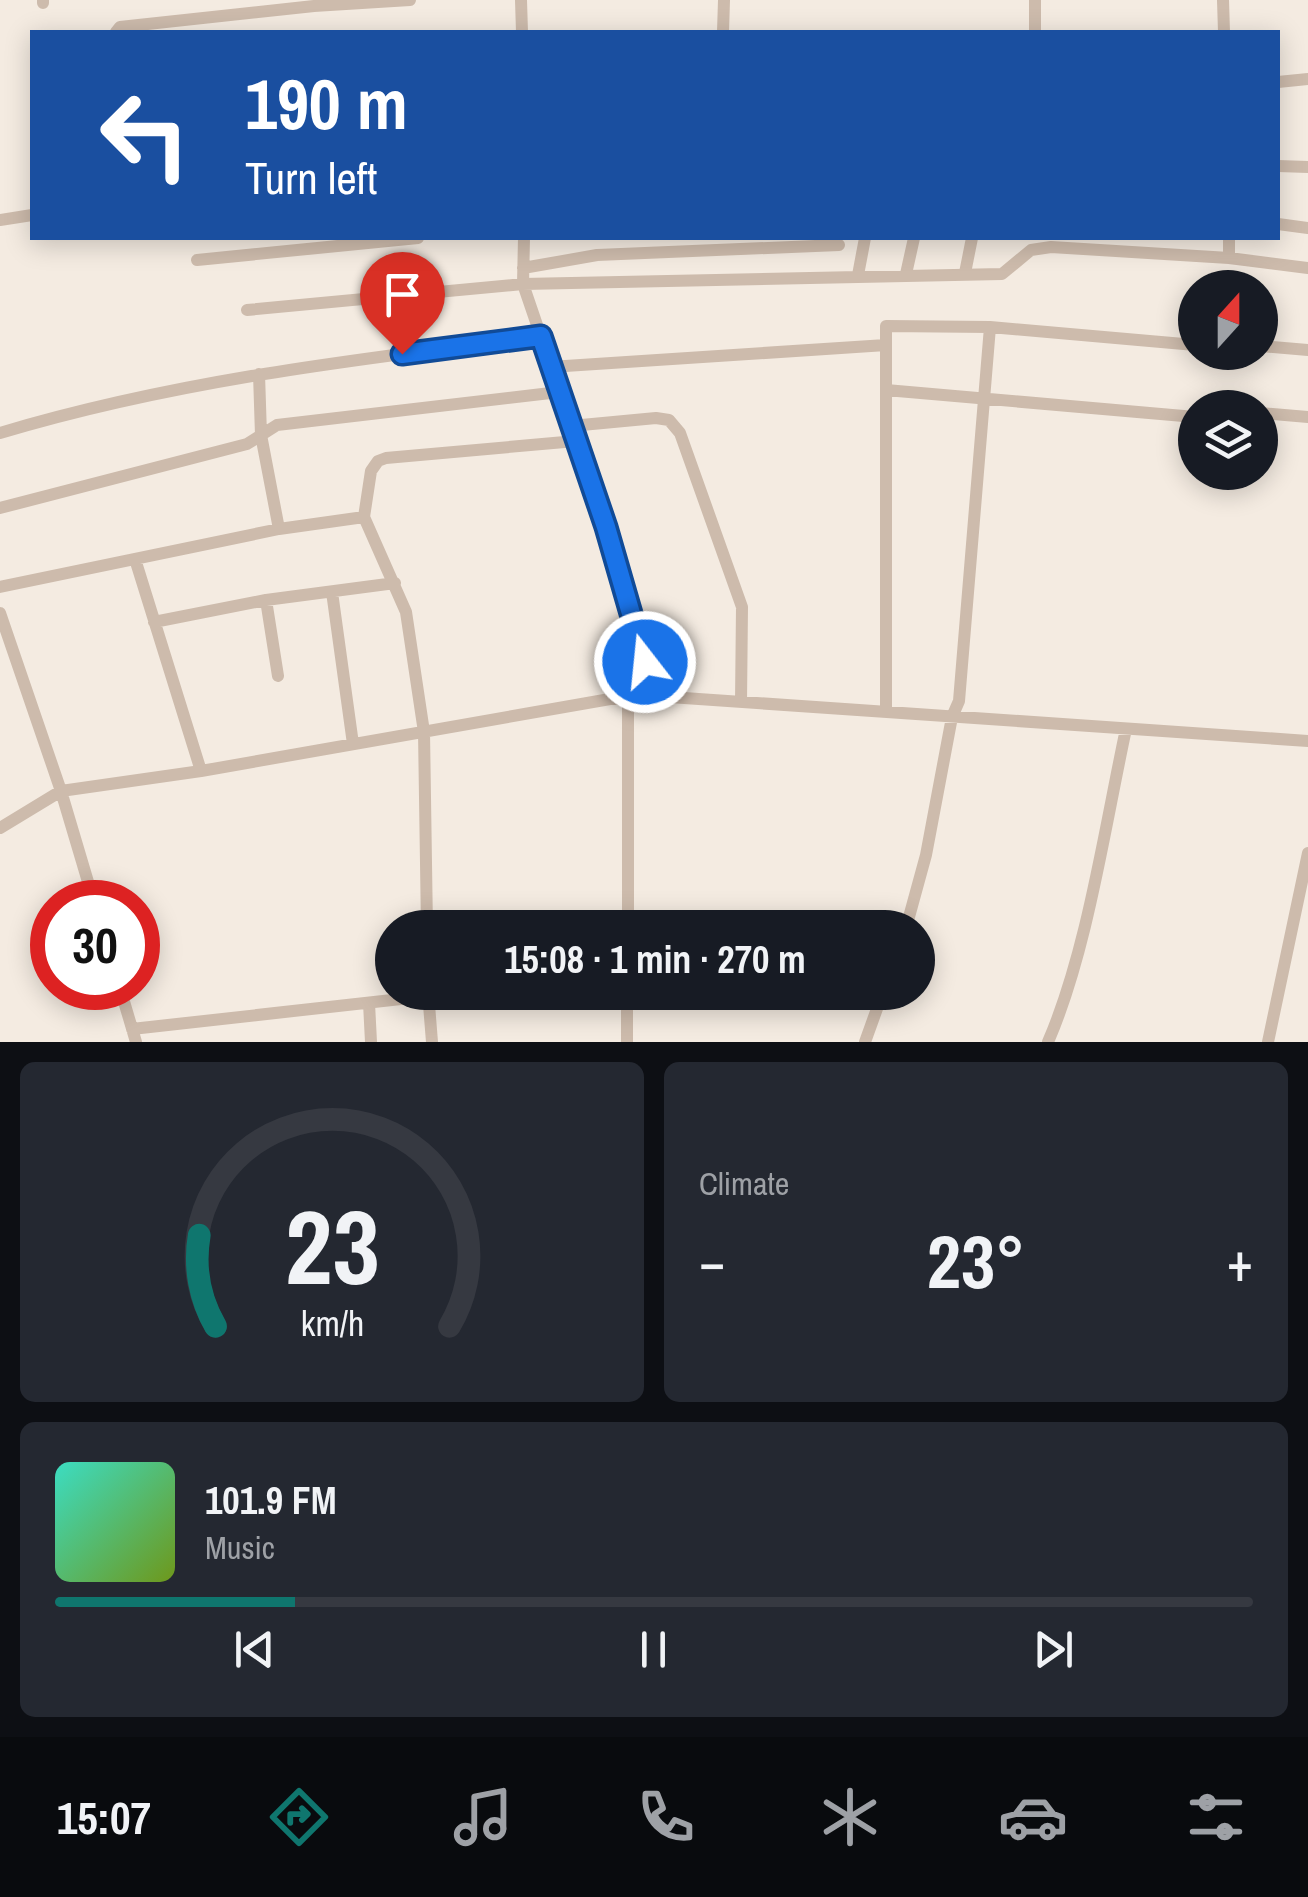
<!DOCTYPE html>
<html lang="en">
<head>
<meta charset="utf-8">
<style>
  :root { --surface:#171b24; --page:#242831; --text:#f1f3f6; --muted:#9ea1a6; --line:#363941; --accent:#0f766e }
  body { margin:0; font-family:"Archivo Narrow",sans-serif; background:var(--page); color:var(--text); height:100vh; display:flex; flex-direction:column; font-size:38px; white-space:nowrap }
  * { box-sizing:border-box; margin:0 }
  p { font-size:32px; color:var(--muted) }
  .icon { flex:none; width:55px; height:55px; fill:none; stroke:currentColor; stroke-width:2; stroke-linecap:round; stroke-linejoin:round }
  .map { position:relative; height:1042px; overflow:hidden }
  .panel { display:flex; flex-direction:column; gap:20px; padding:20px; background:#0d0f14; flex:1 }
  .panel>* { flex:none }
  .top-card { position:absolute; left:30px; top:30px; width:1250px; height:210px; border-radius:0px; box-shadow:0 5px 25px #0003; background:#1a4fa0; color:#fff; overflow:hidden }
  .needle { width:65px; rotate:21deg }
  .fabs { position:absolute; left:1178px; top:270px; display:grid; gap:20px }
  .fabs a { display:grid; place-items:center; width:100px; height:100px; border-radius:50%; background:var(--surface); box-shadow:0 5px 25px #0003; font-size:50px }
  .speed { position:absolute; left:30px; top:880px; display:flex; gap:20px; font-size:50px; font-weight:700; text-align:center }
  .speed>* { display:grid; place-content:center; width:130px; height:130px; border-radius:50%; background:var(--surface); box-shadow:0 5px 25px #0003; line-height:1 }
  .speed .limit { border:15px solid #d22; background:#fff; color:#111 }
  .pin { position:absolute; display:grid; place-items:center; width:85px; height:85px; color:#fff; margin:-102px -42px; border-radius:50% 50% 50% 0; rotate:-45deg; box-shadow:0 0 10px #0007 }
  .pin .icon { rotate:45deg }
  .me { position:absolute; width:110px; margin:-55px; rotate:344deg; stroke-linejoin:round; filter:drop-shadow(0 0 8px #0008) }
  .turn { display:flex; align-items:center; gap:35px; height:210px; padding:0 50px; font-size:45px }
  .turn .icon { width:130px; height:130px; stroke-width:2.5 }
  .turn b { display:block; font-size:70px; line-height:85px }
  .big { font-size:75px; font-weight:800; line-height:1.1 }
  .panel .card { flex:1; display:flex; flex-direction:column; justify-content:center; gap:15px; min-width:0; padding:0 35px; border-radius:15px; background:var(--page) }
  .panel .dial { align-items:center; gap:0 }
  .dial svg { height:260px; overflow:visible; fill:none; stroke:var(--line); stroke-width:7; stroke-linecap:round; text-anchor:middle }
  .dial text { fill:var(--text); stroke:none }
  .song { display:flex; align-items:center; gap:30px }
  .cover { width:120px; height:120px; border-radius:15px; background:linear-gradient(135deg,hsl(170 70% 55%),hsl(80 70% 35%)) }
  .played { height:10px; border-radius:5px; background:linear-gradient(90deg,var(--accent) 20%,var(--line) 20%) }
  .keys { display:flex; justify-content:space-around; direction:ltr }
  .heat { display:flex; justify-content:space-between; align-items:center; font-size:55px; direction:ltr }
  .panel .tiles { flex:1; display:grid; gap:20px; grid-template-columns:1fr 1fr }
  .card:last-child { grid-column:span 2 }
  .trip { position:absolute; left:375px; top:910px; width:560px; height:100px; border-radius:50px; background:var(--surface); box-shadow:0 5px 25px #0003; font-weight:800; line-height:100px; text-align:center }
  .menu { display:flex; height:160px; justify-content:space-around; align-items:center; background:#090b0e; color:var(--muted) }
  .menu .icon { width:70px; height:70px }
  .menu .current { color:var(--accent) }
  .menu b { font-size:45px; color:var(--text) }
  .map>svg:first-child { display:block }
</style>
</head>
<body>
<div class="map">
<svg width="1308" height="1042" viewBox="0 0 1308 1042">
  <rect width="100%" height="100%" fill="#f4ebe1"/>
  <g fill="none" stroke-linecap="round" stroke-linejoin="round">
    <!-- street -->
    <path stroke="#cdbbac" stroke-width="12" d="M521,0l1,32
      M1035,0v32
      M1223,0l1,32
      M43,3v-3
      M116,32l4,-5 194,-21 96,-6
      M723,32l1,-32
      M1278,82l30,-3
      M1278,166l30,1
      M0,220l32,-5
      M1278,224l30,4
      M524,238l-1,46 83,243 49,169
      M1229,238v20
      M197,260l221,-22
      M523,268l74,-13 242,-10
      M965,273l7,-35
      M906,274l8,-36
      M858,275l7,-37
      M247,310l276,-26 479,-10 29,-24 20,-3 178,11 79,10
      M1260,346l48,4
      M550,367l336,-22
      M259,374l2,61 18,94
      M886,390l309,27
      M1223,408l3,-5 13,5
      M1260,413l48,4
      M571,426l85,-8 13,2 11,13 62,174 -1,95
      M0,433c176,-53 359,-74 541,-97
      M0,508l247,-64 30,-19 282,-33
      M135,559l66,212
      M0,587l279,-58 85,-12
      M332,592l21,152
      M266,600l12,76
      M0,613l61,178 33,111
      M154,622l112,-22 129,-17
      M886,712v-386l104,1 205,18
      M0,828l61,-37 140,-20 409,-72 45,-3 653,45
      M427,928l-3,-196 -18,-120 -42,-95 7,-46 7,-10 8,-3 190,-17
      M628,928v-230
      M906,928l20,-73 26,-138 7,-16 31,-374
      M120,988l16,54
      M428,992l4,50
      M369,1003l2,39
      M132,1029l296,-33
      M627,1042v-50
      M865,1042l18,-50
      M1048,1042c39,-90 57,-216 78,-313
      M1268,1042l40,-189"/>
  </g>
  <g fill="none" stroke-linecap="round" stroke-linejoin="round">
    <!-- route casing -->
    <g stroke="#114b97" stroke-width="25">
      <path id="route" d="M402,354l139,-18 65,191 39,135"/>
    </g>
    <!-- route -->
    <use href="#route" stroke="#1a73e8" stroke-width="18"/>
  </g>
</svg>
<div class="fabs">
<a><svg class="needle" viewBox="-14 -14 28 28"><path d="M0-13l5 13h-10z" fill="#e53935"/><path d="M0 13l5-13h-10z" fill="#9ea1a6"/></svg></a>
<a><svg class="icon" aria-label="layers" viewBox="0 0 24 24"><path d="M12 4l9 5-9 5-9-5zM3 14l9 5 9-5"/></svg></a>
</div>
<div class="speed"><div class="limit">30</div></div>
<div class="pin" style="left:402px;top:354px;background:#d93025"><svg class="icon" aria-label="arrive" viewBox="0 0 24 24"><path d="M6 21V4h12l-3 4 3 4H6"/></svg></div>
<svg class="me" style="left:645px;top:662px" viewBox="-20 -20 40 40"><circle r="17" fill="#1a73e8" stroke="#fff" stroke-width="3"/><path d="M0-11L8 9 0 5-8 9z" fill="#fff"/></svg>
<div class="trip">15:08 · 1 min · 270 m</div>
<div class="top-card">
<div class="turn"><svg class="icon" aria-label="left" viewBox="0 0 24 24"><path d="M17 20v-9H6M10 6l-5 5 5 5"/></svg><div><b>190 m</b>Turn left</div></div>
</div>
</div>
<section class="panel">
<div class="tiles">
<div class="card dial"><svg viewBox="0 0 100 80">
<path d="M14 69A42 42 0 1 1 86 69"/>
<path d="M14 69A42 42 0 0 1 9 41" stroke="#0f766e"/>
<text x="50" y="56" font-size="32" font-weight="700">23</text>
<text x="50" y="72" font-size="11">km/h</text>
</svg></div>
<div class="card"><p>Climate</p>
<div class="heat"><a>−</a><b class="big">23°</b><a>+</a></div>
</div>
<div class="card">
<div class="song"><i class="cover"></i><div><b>101.9 FM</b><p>Music</p></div></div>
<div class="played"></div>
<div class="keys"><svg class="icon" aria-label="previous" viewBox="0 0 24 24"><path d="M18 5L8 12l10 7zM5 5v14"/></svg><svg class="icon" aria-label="pause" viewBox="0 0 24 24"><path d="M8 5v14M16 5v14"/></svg><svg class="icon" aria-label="next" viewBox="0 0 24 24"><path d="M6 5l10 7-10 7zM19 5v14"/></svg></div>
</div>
</div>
</section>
<nav class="menu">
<b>15:07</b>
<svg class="icon current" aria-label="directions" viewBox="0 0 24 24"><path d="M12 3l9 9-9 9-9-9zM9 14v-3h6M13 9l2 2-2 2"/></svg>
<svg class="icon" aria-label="music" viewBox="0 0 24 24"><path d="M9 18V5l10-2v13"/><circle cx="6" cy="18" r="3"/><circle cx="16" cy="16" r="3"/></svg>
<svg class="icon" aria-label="phone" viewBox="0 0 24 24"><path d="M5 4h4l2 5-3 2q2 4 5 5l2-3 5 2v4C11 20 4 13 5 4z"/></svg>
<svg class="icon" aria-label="climate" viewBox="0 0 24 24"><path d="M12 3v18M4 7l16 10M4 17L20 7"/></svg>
<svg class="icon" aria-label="car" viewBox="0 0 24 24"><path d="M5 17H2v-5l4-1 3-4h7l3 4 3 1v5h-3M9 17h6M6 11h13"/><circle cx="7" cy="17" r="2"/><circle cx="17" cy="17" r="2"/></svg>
<svg class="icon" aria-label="filters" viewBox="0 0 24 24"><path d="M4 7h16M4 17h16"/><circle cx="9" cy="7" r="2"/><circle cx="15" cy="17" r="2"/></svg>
</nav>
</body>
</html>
